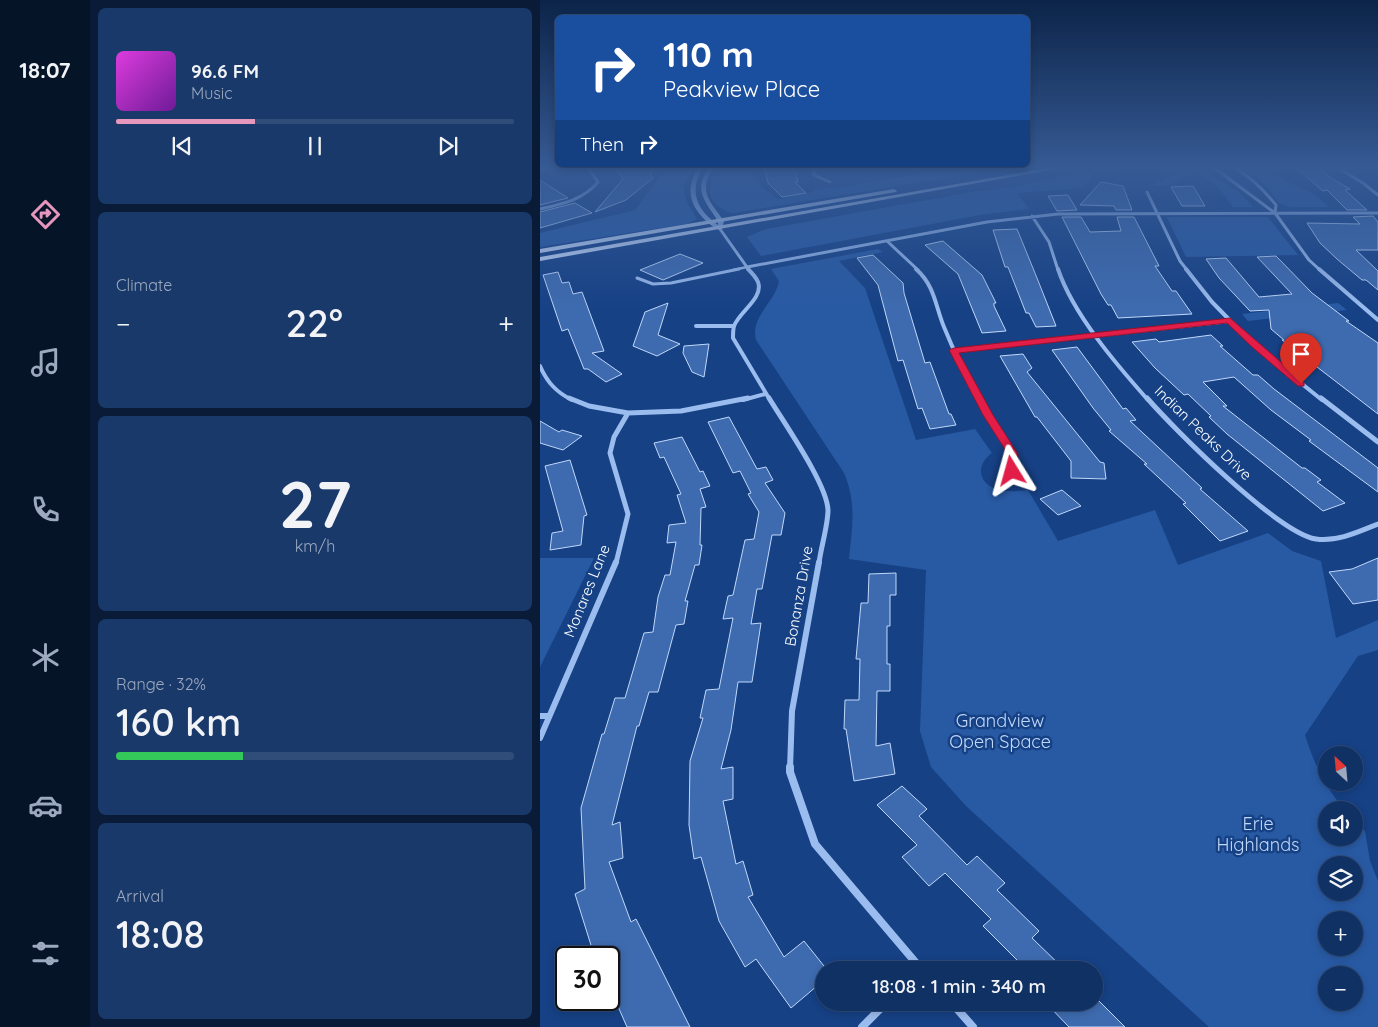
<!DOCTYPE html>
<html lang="en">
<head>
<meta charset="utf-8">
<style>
  :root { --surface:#103164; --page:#19396a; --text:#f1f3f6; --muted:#9ca9bf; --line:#304c78; --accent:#e797bd }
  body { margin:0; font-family:Quicksand,sans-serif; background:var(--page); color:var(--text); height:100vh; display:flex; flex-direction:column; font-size:19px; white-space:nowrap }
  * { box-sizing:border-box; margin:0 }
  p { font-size:16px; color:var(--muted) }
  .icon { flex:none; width:28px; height:28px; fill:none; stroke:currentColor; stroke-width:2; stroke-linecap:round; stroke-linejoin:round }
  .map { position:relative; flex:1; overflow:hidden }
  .panel { display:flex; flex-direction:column; gap:8px; padding:8px; background:#091b37; width:450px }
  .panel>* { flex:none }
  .guide { position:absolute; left:15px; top:15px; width:475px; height:152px; border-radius:8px; box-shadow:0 2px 8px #0003,0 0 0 1px var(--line); background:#1a4fa0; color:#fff; overflow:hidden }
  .needle { width:32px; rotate:334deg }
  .fabs { position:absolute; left:778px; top:746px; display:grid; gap:10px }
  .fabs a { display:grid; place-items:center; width:45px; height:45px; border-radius:50%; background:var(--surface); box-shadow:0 2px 8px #0003,0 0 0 1px var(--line); font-size:25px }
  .speed { position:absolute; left:15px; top:946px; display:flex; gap:10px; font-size:25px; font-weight:700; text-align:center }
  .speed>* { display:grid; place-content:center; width:65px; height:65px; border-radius:50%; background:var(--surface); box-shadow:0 2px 8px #0003,0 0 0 1px var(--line); line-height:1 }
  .speed .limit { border:2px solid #111; border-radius:8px; background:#fff; color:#111 }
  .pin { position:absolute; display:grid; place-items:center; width:42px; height:42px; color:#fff; margin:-51px -21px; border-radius:50% 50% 50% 0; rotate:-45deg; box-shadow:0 0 5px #0007 }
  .pin .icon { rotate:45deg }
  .me { position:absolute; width:55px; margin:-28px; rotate:352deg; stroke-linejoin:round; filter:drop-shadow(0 0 4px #0008) }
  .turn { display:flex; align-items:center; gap:18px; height:105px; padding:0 25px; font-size:22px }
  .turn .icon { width:65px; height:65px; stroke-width:2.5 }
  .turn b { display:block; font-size:35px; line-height:42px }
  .then { display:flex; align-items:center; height:48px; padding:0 25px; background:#0003; gap:10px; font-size:19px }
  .big { font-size:38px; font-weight:600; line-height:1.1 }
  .panel .tile { flex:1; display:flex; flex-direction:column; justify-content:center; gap:8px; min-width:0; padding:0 18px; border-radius:8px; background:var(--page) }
  .panel .dial { align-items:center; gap:0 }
  .dial b { font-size:65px; line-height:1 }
  .song { display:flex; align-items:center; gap:15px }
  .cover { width:60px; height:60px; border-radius:8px; background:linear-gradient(135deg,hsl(300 70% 55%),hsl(280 70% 35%)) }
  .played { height:5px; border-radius:2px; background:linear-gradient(90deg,var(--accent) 35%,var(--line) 35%) }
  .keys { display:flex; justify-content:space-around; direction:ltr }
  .heat { display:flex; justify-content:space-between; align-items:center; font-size:28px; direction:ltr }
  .charge { height:8px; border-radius:4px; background:linear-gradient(90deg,#34c759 32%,var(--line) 0) }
  .trip { position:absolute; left:275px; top:961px; width:288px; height:50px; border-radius:25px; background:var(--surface); box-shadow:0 2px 8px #0003,0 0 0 1px var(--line); font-weight:600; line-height:50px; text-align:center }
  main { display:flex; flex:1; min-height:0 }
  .tab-bar { display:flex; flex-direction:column; width:90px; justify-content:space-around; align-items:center; background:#061428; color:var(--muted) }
  .tab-bar .icon { width:35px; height:35px }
  .tab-bar .active { color:var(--accent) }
  .tab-bar b { font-size:22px; color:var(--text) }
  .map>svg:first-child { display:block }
</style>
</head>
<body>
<main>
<nav class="tab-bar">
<b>18:07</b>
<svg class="icon active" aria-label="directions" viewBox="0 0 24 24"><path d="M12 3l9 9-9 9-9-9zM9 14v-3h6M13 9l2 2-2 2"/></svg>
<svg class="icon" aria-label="music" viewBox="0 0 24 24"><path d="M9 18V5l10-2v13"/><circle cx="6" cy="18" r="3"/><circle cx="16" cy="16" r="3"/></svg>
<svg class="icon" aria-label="phone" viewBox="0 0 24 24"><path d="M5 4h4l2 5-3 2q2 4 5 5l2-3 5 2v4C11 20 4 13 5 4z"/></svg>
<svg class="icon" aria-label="climate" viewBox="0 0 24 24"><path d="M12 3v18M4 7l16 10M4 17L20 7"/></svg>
<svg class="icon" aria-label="car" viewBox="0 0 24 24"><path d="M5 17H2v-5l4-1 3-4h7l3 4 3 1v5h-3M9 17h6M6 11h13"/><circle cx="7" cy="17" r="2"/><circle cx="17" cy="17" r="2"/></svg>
<svg class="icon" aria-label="filters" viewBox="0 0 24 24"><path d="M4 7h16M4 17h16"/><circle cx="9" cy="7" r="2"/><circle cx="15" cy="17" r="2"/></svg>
</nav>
<section class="panel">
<div class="tile">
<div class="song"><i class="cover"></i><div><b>96.6 FM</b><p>Music</p></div></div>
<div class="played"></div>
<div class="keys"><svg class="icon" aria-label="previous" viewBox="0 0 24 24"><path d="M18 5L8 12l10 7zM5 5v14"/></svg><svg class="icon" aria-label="pause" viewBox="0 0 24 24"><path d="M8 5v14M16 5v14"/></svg><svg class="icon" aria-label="next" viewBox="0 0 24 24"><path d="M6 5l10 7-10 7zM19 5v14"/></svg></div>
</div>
<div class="tile"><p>Climate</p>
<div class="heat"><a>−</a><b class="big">22°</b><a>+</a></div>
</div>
<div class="tile dial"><b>27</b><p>km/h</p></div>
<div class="tile"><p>Range · 32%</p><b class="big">160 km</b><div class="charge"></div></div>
<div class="tile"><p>Arrival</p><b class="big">18:08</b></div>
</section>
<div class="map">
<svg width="838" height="1027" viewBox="0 0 838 1027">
  <rect width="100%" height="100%" fill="#164185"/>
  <!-- green -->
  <path fill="#285aa4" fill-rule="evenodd" d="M121,166h36c-20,21 -14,31 0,53l-11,5 -146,23v-14l95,-23 29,-39z
    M180,166h36l-6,6 13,16 15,11 34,-7 5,-3 37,-4 87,-15 10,-4h68l-286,47c-25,-6 -31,-27 -13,-47z
    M573,166h24l-44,8 -10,14 -66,5 12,16 -49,6 -219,41 -14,-19 19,-8 206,-37 41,-5z
    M598,166h57l44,26 14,15h-20c-10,-14 -23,-35 -43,-32 -17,2 -15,15 -37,10l22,-12z
    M694,166h35l4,9 43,20 12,12h-38l-11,-4 -20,-25z
    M627,217h101l30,38 -112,2z
    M338,249l5,3 -44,9 26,27 51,152 59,-11 17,24c-18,13 -13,33 8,37 9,2 19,1 28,0l30,51 97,-31 23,55 90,-32 24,18 29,10 15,77 42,-18v30l-20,6 -53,79c9,29 20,52 40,75h-19v28h28v-18l11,11 5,30 8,20v146h-169l-243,-221 -35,-39 -11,-36 6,-161 -77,-11c3,-31 8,-56 -5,-86l-88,-133c-6,-24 19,-37 23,-59l-8,-12zM786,865h28v27h-28zM786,920h28v28h-28zM786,975h28v27h-28z
    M798,303l9,7 -99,11 -6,-7z
    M0,558h54l-54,109z"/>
  <!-- building -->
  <path fill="#3e6baf" stroke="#c0d8fa" d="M73,166h43l-6,8 3,4 -27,22 -31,12 28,-33z
    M224,166h30l4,16h-3l11,11 -24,4 -14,-14z
    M754,166h22l18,14 16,9 -5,1 22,20h-20l-20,-20 -4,1z
    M0,180l28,18 -28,7z
    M561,182l22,4 9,24h-16l-2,-4 -34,-1z
    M653,186l12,20h-23l-11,-19z
    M528,195l9,15 -20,1 -9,-15z
    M35,203l17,10 -52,15v-16z
    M833,216l5,6v28h-22l22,21v19l-12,-10h-4l-25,-21 -17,-16 -13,-20 53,1 -7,-7z
    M522,217h19l9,15 31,-1 -4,-14h17l25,49h-4l17,25h4l16,23 -74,4 -7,-13h-3l-7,-11z
    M477,229l20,49 19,48 -20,1 -7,-14h-3l-18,-46h-3l-12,-37z
    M403,241l39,34 14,28h-2v3l12,25 -24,2 -24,-59 -33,-29z
    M140,254l23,9 -40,17 -23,-10z
    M333,255l30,28 1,10 21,70 5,-1 19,52h2l5,11 -26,4 -8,-21 -4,1 -15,-49 -5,1 -20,-76 -21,-27z
    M736,256l36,37 37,28h-3l32,22v71l-96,-74h2l-13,-11 -2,-19 -19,1 -31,-33 -13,-19 20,-1 33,39 33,-3 -35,-37z
    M18,272l4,11 7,-1 4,12 9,-2 22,59 -12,2 30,21 -16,8 -18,-13h-4l-16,-40 -6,2 -19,-56z
    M128,303l-10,32 22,9 -23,12 -24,-10 12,-34z
    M671,335l12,11h-3l33,29h5l16,14 104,79v24l-69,-51 2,-1 -40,-30 -37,-33 -31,5 24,24h-4l79,62h3l16,12 -4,2 28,21 -22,8 -96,-77 -18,-17 2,-1 -23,-22 -4,1 -29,-27 -23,-26 24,-3 3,3z
    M169,344l-5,33 -12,-5 -9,-19 1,-7z
    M537,347l46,62 3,-1 10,12 -6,1 72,67 -2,1 48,42 -28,10 -37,-37 3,-1 -42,-39h3l-38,-33 2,-1 -18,-22 -41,-58z
    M483,354l9,14 -5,4 73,90 4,1 2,16 -35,-1v-17l-34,-44h-2l-35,-61z
    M189,417l28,52 9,-2 7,13 -8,3 20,30 -4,22h-9l-10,54h-5l-6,35 10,-1 -9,59h-14l-7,48 -10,39 12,-2v32l-10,2 13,63 7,-3 10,34 -5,2 36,60 20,-16 20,25v14l-33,28 -35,-49 -11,8 -26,-46 -18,-64 -7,2 -5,-34 1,-64 13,-43h-3l6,-28 13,-1 14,-71 -10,1 5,-23 5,-1 12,-55 9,-1 5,-27 -11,-18 3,-1 -11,-22 -7,2 -25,-51z
    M0,421l19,11 3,-2 20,6 -19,14 -23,-7z
    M142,437l18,35 3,-1 7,15 -10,3 6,18 -5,1 -1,37h2l-3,20h-4l-10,36h3l-4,23 -8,1 -18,67h-9l-10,34h-2l-25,99 8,-3 3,36 -14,4 22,60 5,-3 54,108h-63l-18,-41v-28h-14l-20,-64 10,-5 -4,-81 21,-74h2l11,-36h10l19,-65 9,-1 5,-35 7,-22h5l6,-33 -9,1 2,-18 17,-2 -9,-28 4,-1 -17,-37 -4,1 -6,-15z
    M30,460l17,55 -3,1 -3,29 -31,5 2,-17 11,-2 -18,-65z
    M522,490l19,16 -23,9 -18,-16z
    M838,558v42l-25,4 -24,-32 23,-3z
    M356,573v22h-6v31h-3v38h3v27h-13l-1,55 14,-3 5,31 -41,7 -8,-52h-2l1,-29h14l1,-41h-4l5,-56h7l1,-29z
    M362,786l25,23 -8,7 48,49 10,-9 28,27 -8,7 42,41 -7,7 33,32h-38l-44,-44 8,-7 -46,-46 -16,13 -27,-29 15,-12 -40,-40z
    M554,996l31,31h-56l-24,-25h49z"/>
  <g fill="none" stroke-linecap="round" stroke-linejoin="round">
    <!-- service-far1 -->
    <path stroke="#9bbcee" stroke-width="2.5" d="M193,270l14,-3"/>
    <!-- service -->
    <path stroke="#9bbcee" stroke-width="3" d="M97,278l16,6 18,-1 68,-14"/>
    <!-- minor-far4 -->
    <path stroke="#9bbcee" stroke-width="3" d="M273,166l1,9 16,7
      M672,166l63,47 34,47 11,10
      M692,166c18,10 31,23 44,39l-1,8
      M795,166l28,17 15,12
      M0,169l18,-3
      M607,192l33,69 7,9
      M0,209c22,-5 43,-9 58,-27l-11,-16
      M492,216l17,26 9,28
      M180,229l29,41
      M347,241l31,29
      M207,267l240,-45 71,-8 320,-1"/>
    <!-- minor-far3 -->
    <path stroke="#9bbcee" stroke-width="4" d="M208,269c3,3 8,8 10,13 6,16 -19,30 -24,44 -1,4 -1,8 -1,12l37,62
      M376,269c19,17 19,36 28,58 10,25 22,49 36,73
      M518,269c15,45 58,95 90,131
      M646,269l26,33 43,44 67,54
      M779,269l59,51
      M156,326h38
      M413,351l277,-30
      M0,366c7,16 16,26 32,34
      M203,400l22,-6"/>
    <!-- minor-far2 -->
    <path stroke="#9bbcee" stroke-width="5" d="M29,398l20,8 39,7
      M229,398c15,25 58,86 59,112 0,15 -7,37 -9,53
      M439,398l34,56 -1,17
      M607,398c28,32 131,135 169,141 21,3 42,-7 62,-15
      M781,398l57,44
      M76,563l12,-49 -18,-61 4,-16 14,-24 53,-2 67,-13"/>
    <!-- minor-far1 -->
    <path stroke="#9bbcee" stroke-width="6" d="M0,716h9
      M0,738l76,-176
      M250,769l2,-58 27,-149"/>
    <!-- minor -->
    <path stroke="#9bbcee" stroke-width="8" d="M250,767v5l25,72 107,126
      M411,1002l22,25
      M322,1027l25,-25"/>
    <!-- tertiary -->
    <path fill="#9bbcee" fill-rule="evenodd" d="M159,166h5c-16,24 -8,43 14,59v-4c-13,-20 -26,-32 -8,-55h5c-18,24 -6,34 9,55l-2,9c-7,0 -12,-6 -17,-10 -17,-17 -19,-34 -6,-54z"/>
    <!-- secondary -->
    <path fill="#c8dbfa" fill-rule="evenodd" d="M520,166h13l-533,95v-4z
      M354,189l3,2 -1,1 -356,61v-4z"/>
  </g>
  <!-- sky -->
  <linearGradient id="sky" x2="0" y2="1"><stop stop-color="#0c2449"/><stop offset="0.54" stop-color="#365a94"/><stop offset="1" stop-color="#365a94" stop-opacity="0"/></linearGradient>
  <rect width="838" height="310" fill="url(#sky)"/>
  <!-- route -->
  <path fill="#e11d48" stroke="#92132f" d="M690,318l74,64v4h-6l-46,-39 -25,-24 -268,30 34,62 25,39 -1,17 -5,3 -5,-3 1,-17 -25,-39 -34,-65 5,-2z"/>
  <g text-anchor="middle" stroke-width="5" stroke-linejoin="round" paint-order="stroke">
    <!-- street labels -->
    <g font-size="15" fill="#fff" stroke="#164185">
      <text transform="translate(663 433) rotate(44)" y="5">Indian Peaks Drive</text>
      <text transform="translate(47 591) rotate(-68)" y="5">Monares Lane</text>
      <text transform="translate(259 596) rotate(-80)" y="5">Bonanza Drive</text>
    </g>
    <!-- near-park labels -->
    <g font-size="18" fill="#c0d8fa" stroke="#164185">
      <text x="460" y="727">Grandview<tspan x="460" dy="21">Open Space</tspan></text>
      <text x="718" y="830">Erie<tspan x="718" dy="21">Highlands</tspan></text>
    </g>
  </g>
</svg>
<div class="fabs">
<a><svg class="needle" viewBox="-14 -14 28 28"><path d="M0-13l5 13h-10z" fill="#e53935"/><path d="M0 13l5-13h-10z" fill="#9ca9bf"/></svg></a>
<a><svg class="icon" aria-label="sound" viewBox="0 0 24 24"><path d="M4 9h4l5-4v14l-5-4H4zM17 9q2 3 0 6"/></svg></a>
<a><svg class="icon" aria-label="layers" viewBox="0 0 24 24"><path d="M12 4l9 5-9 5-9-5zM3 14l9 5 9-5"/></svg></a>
<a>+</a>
<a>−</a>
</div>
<div class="speed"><div class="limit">30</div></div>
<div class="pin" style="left:761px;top:384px;background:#d93025"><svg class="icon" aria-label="arrive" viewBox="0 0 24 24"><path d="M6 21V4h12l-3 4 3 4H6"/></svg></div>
<svg class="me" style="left:472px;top:471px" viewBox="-20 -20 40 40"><path d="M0-17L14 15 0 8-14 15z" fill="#e11d48" stroke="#fff" stroke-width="4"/></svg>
<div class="trip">18:08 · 1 min · 340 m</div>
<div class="guide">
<div class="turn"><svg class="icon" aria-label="right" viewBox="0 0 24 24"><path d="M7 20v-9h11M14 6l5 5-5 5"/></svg><div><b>110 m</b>Peakview Place</div></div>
<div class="then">Then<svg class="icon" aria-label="right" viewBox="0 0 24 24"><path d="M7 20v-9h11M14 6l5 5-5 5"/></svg></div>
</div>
</div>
</main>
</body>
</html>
